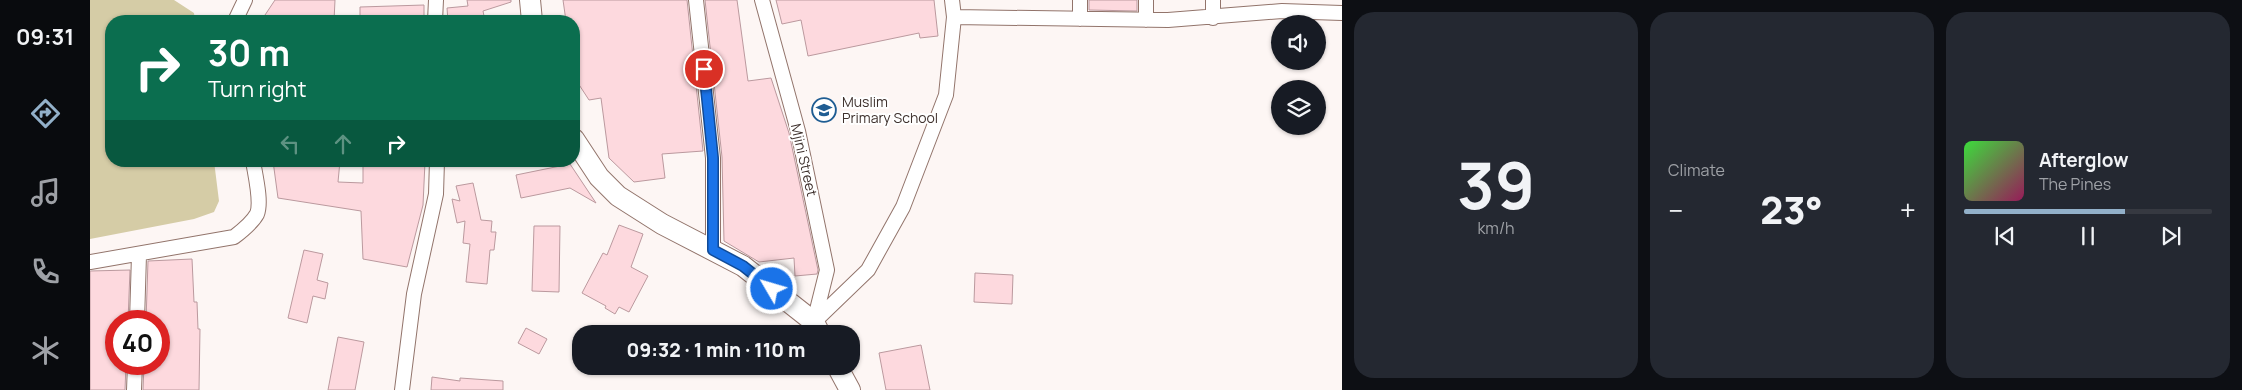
<!DOCTYPE html>
<html lang="en">
<head>
<meta charset="utf-8">
<style>
  :root { --surface:#171b24; --page:#242831; --text:#f1f3f6; --muted:#9ea1a6; --line:#363941; --accent:#92b0c9 }
  body { margin:0; font-family:Manrope,sans-serif; background:var(--page); color:var(--text); height:100vh; display:flex; flex-direction:column; font-size:19px; white-space:nowrap }
  * { box-sizing:border-box; margin:0 }
  p { font-size:16px; color:var(--muted) }
  .icon { flex:none; width:28px; height:28px; fill:none; stroke:currentColor; stroke-width:2; stroke-linecap:round; stroke-linejoin:round }
  .map { position:relative; flex:1; overflow:hidden }
  .panel { display:flex; flex-direction:column; gap:12px; padding:12px; background:#0d0f14; width:900px }
  .panel>* { flex:none }
  .banner { position:absolute; left:15px; top:15px; width:475px; height:152px; border-radius:20px; box-shadow:0 1px 4px #0004; background:#0b6e4f; color:#fff; overflow:hidden }
  .tools { position:absolute; left:1181px; top:15px; display:grid; gap:10px }
  .tools a { display:grid; place-items:center; width:55px; height:55px; border-radius:50%; background:var(--surface); box-shadow:0 1px 4px #0004; font-size:25px }
  .speed { position:absolute; left:15px; top:310px; display:flex; gap:10px; font-size:25px; font-weight:700; text-align:center }
  .speed>* { display:grid; place-content:center; width:65px; height:65px; border-radius:50%; background:var(--surface); box-shadow:0 1px 4px #0004; line-height:1 }
  .speed .limit { border:8px solid #d22; background:#fff; color:#111 }
  .pin { position:absolute; display:grid; place-items:center; width:42px; height:42px; color:#fff; margin:-21px; border:2px solid #fff; border-radius:50%; box-shadow:0 1px 5px #0007 }
  .me { position:absolute; width:55px; margin:-28px; rotate:308deg; stroke-linejoin:round; filter:drop-shadow(0 0 4px #0008) }
  .turn { display:flex; align-items:center; gap:18px; height:105px; padding:0 20px; font-size:22px }
  .turn .icon { width:65px; height:65px; stroke-width:2.5 }
  .turn b { display:block; font-size:35px; line-height:42px }
  .lanes { display:flex; align-items:center; height:48px; padding:0 20px; background:#0003; justify-content:center; gap:25px; direction:ltr }
  .lanes .off { opacity:.35 }
  .big { font-size:38px; font-weight:800; line-height:1.1 }
  .panel .widget { flex:1; display:flex; flex-direction:column; justify-content:center; gap:8px; min-width:0; padding:0 18px; border-radius:20px; background:var(--page) }
  .panel .dial { align-items:center; gap:0 }
  .dial b { font-size:65px; line-height:1 }
  .song { display:flex; align-items:center; gap:15px }
  .cover { width:60px; height:60px; border-radius:8px; background:linear-gradient(135deg,hsl(120 70% 55%),hsl(330 70% 35%)) }
  .played { height:5px; border-radius:2px; background:linear-gradient(90deg,var(--accent) 65%,var(--line) 65%) }
  .keys { display:flex; justify-content:space-around; direction:ltr }
  .heat { display:flex; justify-content:space-between; align-items:center; font-size:28px; direction:ltr }
  .panel .tiles { flex:1; display:grid; gap:12px; grid-template-columns:repeat(3,1fr) }
  .trip { position:absolute; left:482px; top:325px; width:288px; height:50px; border-radius:20px; background:var(--surface); box-shadow:0 1px 4px #0004; font-weight:800; line-height:50px; text-align:center }
  main { display:flex; flex:1; min-height:0 }
  .dock { display:flex; flex-direction:column; width:90px; justify-content:space-around; align-items:center; background:#090b0e; color:var(--muted) }
  .dock .icon { width:35px; height:35px }
  .dock .active { color:var(--accent) }
  .dock b { font-size:22px; color:var(--text) }
  .map>svg:first-child { display:block }
</style>
</head>
<body>
<main>
<nav class="dock">
<b>09:31</b>
<svg class="icon active" aria-label="directions" viewBox="0 0 24 24"><path d="M12 3l9 9-9 9-9-9zM9 14v-3h6M13 9l2 2-2 2"/></svg>
<svg class="icon" aria-label="music" viewBox="0 0 24 24"><path d="M9 18V5l10-2v13"/><circle cx="6" cy="18" r="3"/><circle cx="16" cy="16" r="3"/></svg>
<svg class="icon" aria-label="phone" viewBox="0 0 24 24"><path d="M5 4h4l2 5-3 2q2 4 5 5l2-3 5 2v4C11 20 4 13 5 4z"/></svg>
<svg class="icon" aria-label="climate" viewBox="0 0 24 24"><path d="M12 3v18M4 7l16 10M4 17L20 7"/></svg>
</nav>
<div class="map">
<svg width="1252" height="390" viewBox="0 0 1252 390">
  <rect width="100%" height="100%" fill="#fdf6f4"/>
  <!-- green -->
  <path fill="#d5cca6" d="M0,0h84l20,13 1,8h-84v140h103l5,40 -5,11 -20,7 -104,20z"/>
  <!-- building -->
  <path fill="#fdd9de" stroke="#bb999e" d="M185,0h60l-1,21h-73z
    M377,0h44v2l-28,9 2,10h-37l-1,-13 21,-2z
    M473,0h124l16,151 -41,3 3,24 -31,4 -25,-24 -8,-60 -12,2 -15,-23v-56h-8z
    M615,0h32l11,81 23,-3 18,55 29,137 -1,4 -22,2 -1,-18 -35,4 -35,-21 -2,-84z
    M686,0h158l4,36 -18,2 -1,-5 -111,23 -7,-36 -19,4z
    M999,0h48v11l-48,-1z
    M334,5v16h-64v-14z
    M183,161h67l-2,21 25,1v-22l62,1 -2,43 -16,62 -44,-8 -2,-48 -83,-13z
    M480,164l26,39 -26,-15 -49,10 -5,-23z
    M383,183l8,37 11,1 -1,11h5l-2,18h-4l-3,34 -21,-2 4,-38 -7,-1 2,-22 -8,2 -5,-24 8,2 -4,-15z
    M529,225l24,9 -12,33 17,9 -19,36 -10,-5 -4,7 -10,-6 1,-2 -24,-13 21,-40 4,2z
    M444,226h26l-1,66 -27,-1z
    M214,250l19,4 -6,26 11,3 -3,16 -12,-3 -6,27 -19,-5z
    M102,259l2,43h3l1,27h2l-1,61h-56l1,-26h15v-43h-13l2,-60z
    M40,270l-2,51h-12v43h10l-1,26h-35v-119z
    M885,273l38,2 -1,29 -38,-2z
    M436,328l21,11 -8,15 -21,-11z
    M248,337l26,5 -9,48h-27z
    M831,345l9,45h-44l-7,-37z
    M342,377l28,4v-3l43,3v9h-72z"/>
  <g fill="none" stroke-linecap="round" stroke-linejoin="round">
    <!-- street casing -->
    <g stroke="#92746b" stroke-width="16">
      <path id="street" d="M606,0l17,158v92
        M672,0l36,131 29,139 -13,52
        M990,0v19
        M1056,0v20
        M1123,0v18
        M864,17l214,3 114,-9 60,2
        M145,21l10,-21
        M345,21l1,-21
        M0,262l144,-25c8,-6 18,-14 23,-23 5,-12 -2,-40 -4,-53
        M47,321l2,-66
        M724,322l54,-52 35,-63 43,-112 8,-78 -2,-17
        M44,390l1,-26
        M312,390l12,-96 22,-100 1,-33"/>
    </g>
    <!-- secondary casing -->
    <g stroke="#92746b" stroke-width="22">
      <path id="secondary" d="M440,0l2,21
        M484,139l25,38 19,19 44,28 81,42 71,56 6,12
        M747,366l13,24"/>
    </g>
    <!-- street -->
    <use href="#street" stroke="#fff" stroke-width="14"/>
    <!-- secondary -->
    <use href="#secondary" stroke="#fff" stroke-width="20"/>
  </g>
  <g fill="none" stroke-linecap="round" stroke-linejoin="round">
    <!-- route casing -->
    <g stroke="#114b97" stroke-width="12">
      <path id="route" d="M614,69l9,89v92l30,16 29,23"/>
    </g>
    <!-- route -->
    <use href="#route" stroke="#1a73e8" stroke-width="9"/>
  </g>
  <!-- icons -->
  <defs>
    <g id="school-ring" transform="scale(1.25)"><circle r="9.5" fill="#fff" stroke="#1f5d93" stroke-width="1.5"/><path d="M0-5L7-2L0 1L-7-2ZM-4 1L0 2.5L4 1V4Q0 6-4 4Z" fill="#1f5d93"/></g>
  </defs>
  <g fill-rule="evenodd">
    <use href="#school-ring" x="734" y="110"/>
  </g>
  <g text-anchor="middle" stroke-width="4" stroke-linejoin="round" paint-order="stroke">
    <!-- poi labels -->
    <g font-size="14" fill="#3f322e" stroke="#fff" text-anchor="start">
      <text x="752" y="107">Muslim<tspan x="752" dy="16">Primary School</tspan></text>
    </g>
    <!-- street labels -->
    <g font-size="14" fill="#3f322e" stroke="#fff">
      <text transform="translate(714 160) rotate(77)" y="5">Mjini Street</text>
    </g>
  </g>
</svg>
<div class="tools">
<a><svg class="icon" aria-label="sound" viewBox="0 0 24 24"><path d="M4 9h4l5-4v14l-5-4H4zM17 9q2 3 0 6"/></svg></a>
<a><svg class="icon" aria-label="layers" viewBox="0 0 24 24"><path d="M12 4l9 5-9 5-9-5zM3 14l9 5 9-5"/></svg></a>
</div>
<div class="speed"><div class="limit">40</div></div>
<div class="pin" style="left:614px;top:69px;background:#d93025"><svg class="icon" aria-label="arrive" viewBox="0 0 24 24"><path d="M6 21V4h12l-3 4 3 4H6"/></svg></div>
<svg class="me" style="left:682px;top:289px" viewBox="-20 -20 40 40"><circle r="17" fill="#1a73e8" stroke="#fff" stroke-width="3"/><path d="M0-11L8 9 0 5-8 9z" fill="#fff"/></svg>
<div class="trip">09:32 · 1 min · 110 m</div>
<div class="banner">
<div class="turn"><svg class="icon" aria-label="right" viewBox="0 0 24 24"><path d="M7 20v-9h11M14 6l5 5-5 5"/></svg><div><b>30 m</b>Turn right</div></div>
<div class="lanes"><svg class="icon off" aria-label="left" viewBox="0 0 24 24"><path d="M17 20v-9H6M10 6l-5 5 5 5"/></svg><svg class="icon off" aria-label="ahead" viewBox="0 0 24 24"><path d="M12 20V5M6 11l6-6 6 6"/></svg><svg class="icon" aria-label="right" viewBox="0 0 24 24"><path d="M7 20v-9h11M14 6l5 5-5 5"/></svg></div>
</div>
</div>
<section class="panel">
<div class="tiles">
<div class="widget dial"><b>39</b><p>km/h</p></div>
<div class="widget"><p>Climate</p>
<div class="heat"><a>−</a><b class="big">23°</b><a>+</a></div>
</div>
<div class="widget">
<div class="song"><i class="cover"></i><div><b>Afterglow</b><p>The Pines</p></div></div>
<div class="played"></div>
<div class="keys"><svg class="icon" aria-label="previous" viewBox="0 0 24 24"><path d="M18 5L8 12l10 7zM5 5v14"/></svg><svg class="icon" aria-label="pause" viewBox="0 0 24 24"><path d="M8 5v14M16 5v14"/></svg><svg class="icon" aria-label="next" viewBox="0 0 24 24"><path d="M6 5l10 7-10 7zM19 5v14"/></svg></div>
</div>
</div>
</section>
</main>
</body>
</html>
